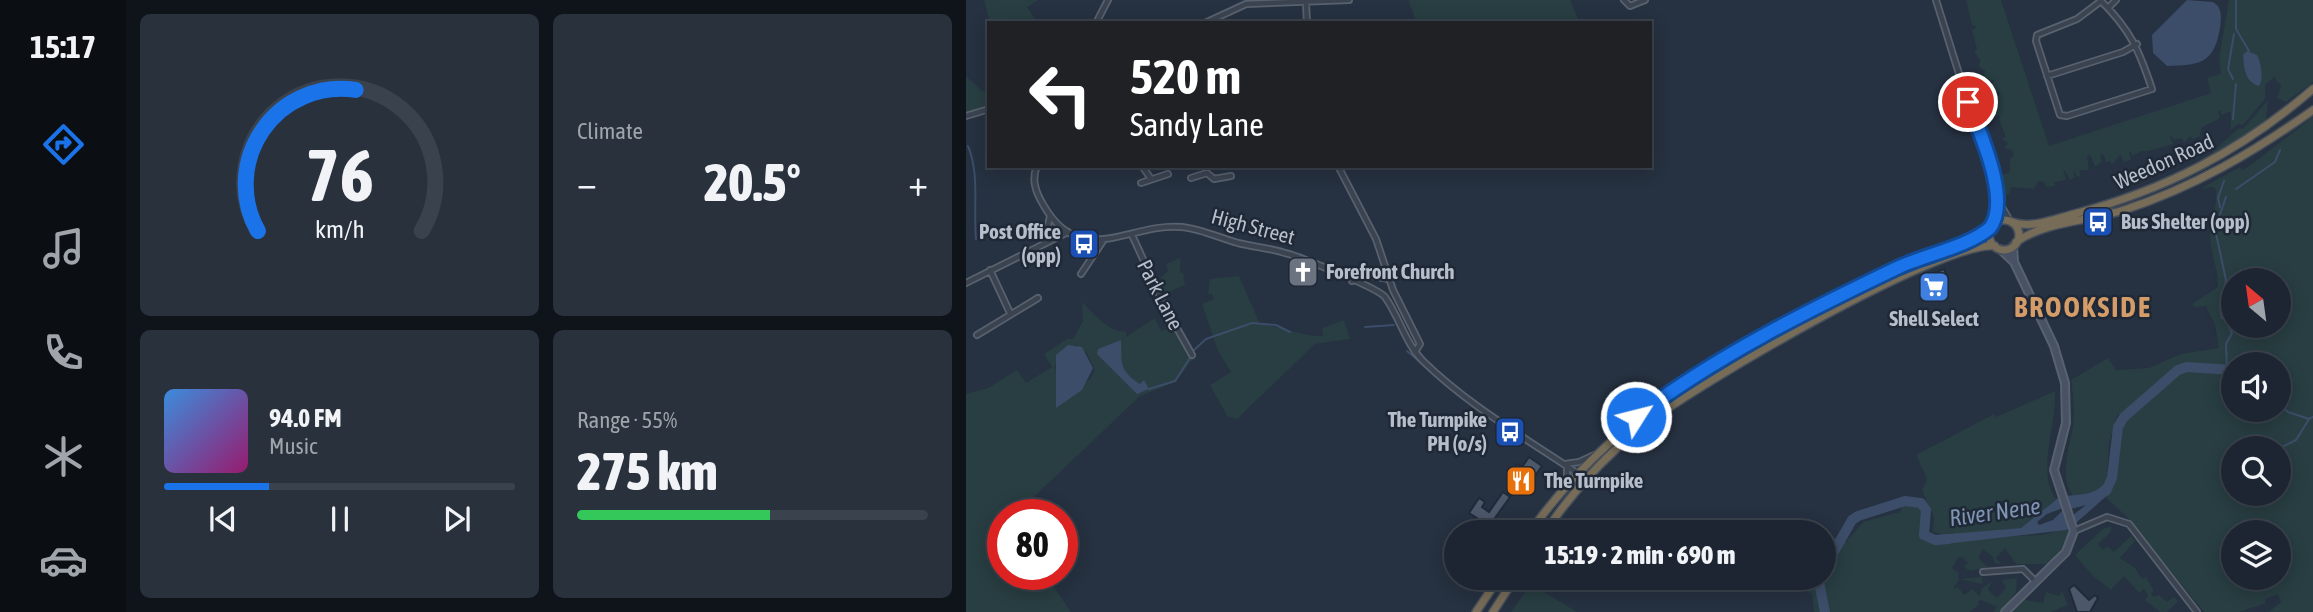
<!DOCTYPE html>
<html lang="en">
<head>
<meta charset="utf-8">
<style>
  :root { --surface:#1c2531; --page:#29313d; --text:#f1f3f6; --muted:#a0a5ab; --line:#3a424d; --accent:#1a73e8 }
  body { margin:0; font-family:"Asap Condensed",sans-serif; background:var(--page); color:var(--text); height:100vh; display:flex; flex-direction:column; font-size:26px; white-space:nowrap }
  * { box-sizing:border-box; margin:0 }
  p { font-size:23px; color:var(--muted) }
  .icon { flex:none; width:38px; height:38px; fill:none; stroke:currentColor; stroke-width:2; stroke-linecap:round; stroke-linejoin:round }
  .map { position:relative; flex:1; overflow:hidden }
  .side { display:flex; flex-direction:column; gap:14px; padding:14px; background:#0f141b; width:840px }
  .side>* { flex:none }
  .hud { position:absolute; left:21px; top:21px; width:665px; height:147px; border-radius:0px; box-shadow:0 4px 18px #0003,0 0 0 2px var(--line); background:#202124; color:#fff; overflow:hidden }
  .needle { width:46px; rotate:331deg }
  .fabs { position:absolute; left:1255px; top:268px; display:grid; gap:14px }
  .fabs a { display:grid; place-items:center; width:70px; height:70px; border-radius:50%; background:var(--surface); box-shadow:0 4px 18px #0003,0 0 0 2px var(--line); font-size:35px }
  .speed { position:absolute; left:21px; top:499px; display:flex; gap:14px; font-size:35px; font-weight:700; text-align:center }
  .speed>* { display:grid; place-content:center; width:91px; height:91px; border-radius:50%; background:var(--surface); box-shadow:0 4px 18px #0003,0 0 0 2px var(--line); line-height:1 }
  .speed .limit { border:10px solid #d22; background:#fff; color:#111 }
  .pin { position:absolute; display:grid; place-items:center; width:60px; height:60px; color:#fff; margin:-30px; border:4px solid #fff; border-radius:50%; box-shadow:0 2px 7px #0007 }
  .me { position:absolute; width:77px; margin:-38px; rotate:54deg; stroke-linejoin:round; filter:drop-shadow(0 0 5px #0008) }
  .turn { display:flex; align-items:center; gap:24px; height:147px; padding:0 28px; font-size:32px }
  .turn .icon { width:91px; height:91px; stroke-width:2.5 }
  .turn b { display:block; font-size:49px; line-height:60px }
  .big { font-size:52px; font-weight:800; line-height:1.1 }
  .side .tile { flex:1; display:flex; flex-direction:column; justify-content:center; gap:10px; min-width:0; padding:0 24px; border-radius:10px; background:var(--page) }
  .side .dial { align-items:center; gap:0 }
  .dial svg { height:182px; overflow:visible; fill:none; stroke:var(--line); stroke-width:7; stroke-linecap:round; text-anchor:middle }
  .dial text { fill:var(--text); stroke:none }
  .song { display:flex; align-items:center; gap:21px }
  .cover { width:84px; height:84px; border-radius:10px; background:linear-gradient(135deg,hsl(210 70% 55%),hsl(320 70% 35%)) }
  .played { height:7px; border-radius:4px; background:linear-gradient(90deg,var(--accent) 30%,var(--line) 30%) }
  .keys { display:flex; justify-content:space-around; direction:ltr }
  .heat { display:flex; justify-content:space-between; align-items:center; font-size:38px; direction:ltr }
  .charge { height:10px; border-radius:5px; background:linear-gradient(90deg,#34c759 55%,var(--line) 0) }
  .side .tiles { flex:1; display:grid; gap:14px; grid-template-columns:repeat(2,1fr) }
  .trip { position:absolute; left:478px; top:520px; width:392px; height:70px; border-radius:35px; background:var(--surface); box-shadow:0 4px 18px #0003,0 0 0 2px var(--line); font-weight:800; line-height:70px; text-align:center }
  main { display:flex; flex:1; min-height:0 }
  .dock { display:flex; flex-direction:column; width:126px; justify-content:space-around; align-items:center; background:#0b0f14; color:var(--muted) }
  .dock .icon { width:49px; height:49px }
  .dock .selected { color:var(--accent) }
  .dock b { font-size:32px; color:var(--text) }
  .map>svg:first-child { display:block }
</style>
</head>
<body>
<main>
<nav class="dock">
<b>15:17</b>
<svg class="icon selected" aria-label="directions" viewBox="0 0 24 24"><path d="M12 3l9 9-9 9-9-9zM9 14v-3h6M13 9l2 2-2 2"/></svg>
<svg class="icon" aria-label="music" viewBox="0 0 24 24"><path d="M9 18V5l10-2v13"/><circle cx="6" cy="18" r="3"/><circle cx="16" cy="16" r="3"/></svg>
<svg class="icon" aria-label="phone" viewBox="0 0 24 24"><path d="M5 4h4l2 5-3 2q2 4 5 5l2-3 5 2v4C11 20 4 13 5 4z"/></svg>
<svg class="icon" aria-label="climate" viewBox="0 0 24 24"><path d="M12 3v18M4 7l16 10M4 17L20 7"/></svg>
<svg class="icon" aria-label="car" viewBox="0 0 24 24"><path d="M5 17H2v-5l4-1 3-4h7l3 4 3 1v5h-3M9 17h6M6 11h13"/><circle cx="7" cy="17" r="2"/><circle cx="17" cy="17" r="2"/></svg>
</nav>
<section class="side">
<div class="tiles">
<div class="tile dial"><svg viewBox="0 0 100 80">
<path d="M14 69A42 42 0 1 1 86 69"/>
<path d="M14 69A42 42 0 0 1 57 7" stroke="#1a73e8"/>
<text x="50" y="56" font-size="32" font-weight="700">76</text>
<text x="50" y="72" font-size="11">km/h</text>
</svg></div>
<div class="tile"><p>Climate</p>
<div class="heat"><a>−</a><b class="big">20.5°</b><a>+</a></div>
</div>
<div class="tile">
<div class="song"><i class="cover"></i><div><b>94.0 FM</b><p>Music</p></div></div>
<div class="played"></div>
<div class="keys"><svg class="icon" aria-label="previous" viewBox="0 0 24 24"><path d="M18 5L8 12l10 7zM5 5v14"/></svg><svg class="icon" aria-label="pause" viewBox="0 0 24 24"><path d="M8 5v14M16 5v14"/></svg><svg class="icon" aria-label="next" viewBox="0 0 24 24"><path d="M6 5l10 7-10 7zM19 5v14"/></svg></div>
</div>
<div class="tile"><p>Range · 55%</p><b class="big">275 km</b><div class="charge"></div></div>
</div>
</section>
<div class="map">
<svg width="1347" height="612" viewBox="0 0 1347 612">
  <rect width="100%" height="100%" fill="#263141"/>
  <!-- green -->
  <path fill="#283e42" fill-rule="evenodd" d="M18,0h55l-12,7 11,16h-48z
    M442,0h162l10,23h-163z
    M1000,0h35l48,146 162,-53 -4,-15 14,-4 -2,-15 10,-59h84v82l-27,20 -9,-4 4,-12 -7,-9 -9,8v14l-22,26 -5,-1 -7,6v-19l-9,4 -2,-5 -2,2 2,6 -19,10 -1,8 -7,3 -3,-3 -6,7 -2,-5 -8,2 -4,-5 3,9 -24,7h-8l-8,5 -4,-6 2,10 -7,2 -4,-7 -8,10 -2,-4 -4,1 -3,-8 -3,1 2,7 -7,5 -5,-12 -3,1 2,14h-10l2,6 -4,1 -4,-8 2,8 -5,3 -7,-12 3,12 -12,2 1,4 -8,1 -3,-5 -6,-1 -4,8 -23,-2 -2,7 -4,1 -6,-19 11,-4v-13l4,-3 -2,-6 -8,-2 4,-5 -6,-4 4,-2 -7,-18 2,-4 -6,2 -5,-16 10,-6 -1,-3 -8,2 -3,-5 7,-9 -12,1 2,-10 -6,-4 1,-7 -6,-8 3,-3 -5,-19 5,-3 -5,-2z
    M0,76l16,15 7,-2v15l-23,9z
    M1302,100l-2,20 -51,38 -3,-6 27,-24 4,1z
    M1347,117v495h-44l12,-10 -3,-8 -13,5 1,4 -27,9h-35l-77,-95 -22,-20 9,-11 4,-59 12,-17 48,-40 9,-3 40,2 1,-11 -3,8h-40l-9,4 -25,23 -34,23 -8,27 -2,38c-10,12 -20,15 -35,14 -13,-22 -2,-48 1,-70 2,-14 0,-31 -2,-45l37,-22 8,12 33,-2 32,-14 38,-6 -4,-23 -9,-19 -12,1 -2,-3 26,-17c1,-16 -8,-34 -8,-51 0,-16 8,-30 6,-46l-3,-3 -13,2 40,-22 2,3 6,-3zM1267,280h45v46h-45zM1267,364h45v46h-45zM1267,448h45v46h-45zM1267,532h45v46h-45z
    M214,258v15h3l2,12 -21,9 -4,-10 4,-2 -3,-5 7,-6 -2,-7z
    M273,276l21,48c22,2 40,12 63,12l-1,-8 22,-8 6,19 -35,5 -78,75 -10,-3 -17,-31 21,-13 -13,-21 -16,-47 12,-5 -2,-5h-4l2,-15z
    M116,302c14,14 24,28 44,30v5l29,-19 6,13 12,-5 16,28 7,5 -6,3 -14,20 -36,14 -124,118h-13v60h42l26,38h-105v-218l22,-6 29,-18 9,13 26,-16 -8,-13 23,-15h6l10,-18zM109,345l12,8 8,17 -5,9 -34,28 2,-14 -3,-28z
    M1089,391c2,35 -19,81 1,108l-35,29 -75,7 -13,-3 1,-15 -12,-27 5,-11 -11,-24 78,-41 2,3z
    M948,500c15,6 11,17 8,31l15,9v5l50,-8 55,-2 29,-8 -3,14 -19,23h-33l-11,-16 -9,10 5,5 -6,1 -2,-7 -10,-8 -5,9 10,9 -18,4 -6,-4 4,-4 -6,-6 -4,1 -6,10 7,5 -1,6 24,-2v5l5,-1 -6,3 -21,-5 -7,10 5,-2 6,8 8,-6 8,7 1,-7 11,-8 -4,9 9,8 9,-10 -4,-8 15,-2 -1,14 -15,20h-8l4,-5 -16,-7 -3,2 1,3 -10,7h-155l-2,-18 -15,-8 7,-8h20v-28l8,-14 14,6 17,-20 37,-10 5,-11z
    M1146,526l-2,7 -12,11 5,6 4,-4 7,6 17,-16 4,5 -15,17 15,10 7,11 4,-2 8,14 -3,3 3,3 5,-2 8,7 7,-5 4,4 -11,11h-7l-15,-12 3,-5 -4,-6 -5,4 -15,-17 -13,14 -19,-15 -17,-20 28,-26z
    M565,584l46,28h-66z
    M1096,591l6,14 -17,7h-41l15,-15v3l18,3 3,-11 13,4z"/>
  <!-- water -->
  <path fill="#3c4d69" d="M1221,0l26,2 5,4c4,7 3,14 2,22 -6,36 -20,37 -53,38l-14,-13 -1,-18z
    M1281,51l10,4c4,7 7,24 2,31 -14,-4 -15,-18 -16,-31z
    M155,340c1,22 -3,30 19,44l4,-4 5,9 -12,5 -40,-40 1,-5z
    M102,345l14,2 11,21 -11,22 -26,18v-53z
    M1141,481l7,2 -3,9 -35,31 -3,-8 13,-10 -15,4 -7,-13c18,-2 30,0 43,-15z
    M1092,498l5,10 -16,6 -10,8 2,3 14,-5 11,-11 7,18 -5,3 -130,15 1,-10 84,-7z"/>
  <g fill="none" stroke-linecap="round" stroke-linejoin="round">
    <!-- stream -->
    <path stroke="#3c4d69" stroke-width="2" d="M1270,0v29l13,22
      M1267,79l-5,-10 6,-35
      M1267,119l3,-35
      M2,146c12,29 5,62 8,93
      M1270,189l39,-27 5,-12
      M1254,207l-2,-9 6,-17
      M1256,318l-2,-11 6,-27 -11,-51 11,-32
      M1260,321l6,12 -6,11 1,25
      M399,327l29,-2
      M227,351l13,-12 46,-16 24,2 14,7
      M441,351l47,40
      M183,389l26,-8 15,-23
      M1314,405l8,7 21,7
      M532,423l9,7
      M1317,463l-1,-16 14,-7 13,-21 4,-2"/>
    <!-- river -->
    <path stroke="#3c4d69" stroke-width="10" d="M1140,491l6,-13 6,-51 6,-10 54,-47 9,-3 46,3
      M858,569l28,-49 6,-4 47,-15 16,2 5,7 -2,25 11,5 14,-1
      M852,578l7,34"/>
  </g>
  <!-- building -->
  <path fill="#4d576a" stroke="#212a38" stroke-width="2" d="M978,269l4,10 -6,2 -4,9 -8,2 -2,-13 7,3 -3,-8z
    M563,457l13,9 -20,28 -14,-9 5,-7 -4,-3 8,-11 5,3z
    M537,492l7,5 -15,21 6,4 -5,8 -27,-17 10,-15 6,4 -3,5 7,5z
    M1108,585l15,15 6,-5 3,3 -8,14h-13l-8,-23z"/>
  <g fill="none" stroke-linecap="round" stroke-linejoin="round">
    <!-- street casing -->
    <g stroke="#58616e" stroke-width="8">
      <path id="street" d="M658,0l6,6 15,-6
        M970,0l63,202 11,19
        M1134,0c30,29 39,50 52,89l-85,27 -7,-1 -24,-74 1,-6 40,-16 24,-18
        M340,3l1,20
        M1142,8l8,-8
        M130,23l12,-23
        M239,23l41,-19 103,-4
        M1081,76l76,-24 14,-8
        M0,116l23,-7
        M71,166c-6,14 -1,27 7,40 37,64 87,16 138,21 19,2 38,11 56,16 16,4 32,5 47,10 16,4 93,35 100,44 15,21 20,46 38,64 45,44 102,77 154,112l11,4
        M176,166l9,13
        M372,166l38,73 17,51 27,54 -5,8
        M225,178l16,-5 7,6 17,-3
        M175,183l27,-9
        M1027,224l6,-21
        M166,235l32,70 28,50
        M78,244l6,-28
        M24,270l20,43
        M115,274l22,-33
        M386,281l5,-8 31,6
        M0,283l102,-51
        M11,335l61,-37
        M599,464l14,-2 15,-7
        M601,483v-16
        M1108,531l33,-14 22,7 68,88
        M1017,572l40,-3 12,12"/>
    </g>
    <!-- secondary casing -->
    <g stroke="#58616e" stroke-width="10">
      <path id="secondary" d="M1047,246l1,15
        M1034,249l14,13 40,84 11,37 1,40 -12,47 20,61 -8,21 -61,60"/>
    </g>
    <!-- highway casing -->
    <g stroke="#454e5b" stroke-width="10">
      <path id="highway" d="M1023 235a15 15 0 1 1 30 0a15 15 0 1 1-30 0Z
        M1046,222c19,7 43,-3 62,-8 91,-24 167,-63 239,-125
        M1050,242c30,-21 74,-21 108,-32 70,-23 130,-58 189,-100
        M564,532c88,-124 215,-190 348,-255 21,-10 42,-20 64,-28 16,-6 34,-10 48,-21
        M579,532c26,-38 57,-73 93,-102 48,-40 304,-190 357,-184
        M510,612l23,-34
        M527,612l22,-34"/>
    </g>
    <!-- street -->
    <use href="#street" stroke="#3b4351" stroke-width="4.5"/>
    <!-- secondary -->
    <use href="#secondary" stroke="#495264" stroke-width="6"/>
    <!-- highway -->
    <use href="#highway" stroke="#776c58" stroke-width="7"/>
  </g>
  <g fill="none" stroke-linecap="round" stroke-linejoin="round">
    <!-- route casing -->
    <g stroke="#114b97" stroke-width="18">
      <path id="route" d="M670,417c79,-60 171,-106 261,-149 27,-13 71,-21 93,-40 21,-28 -10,-95 -22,-126"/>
    </g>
    <!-- route -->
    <use href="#route" stroke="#1a73e8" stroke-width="12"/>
  </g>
  <!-- icons -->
  <defs>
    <g id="bus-square" transform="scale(1.575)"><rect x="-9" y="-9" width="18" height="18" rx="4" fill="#1a4fb4" stroke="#1f2836"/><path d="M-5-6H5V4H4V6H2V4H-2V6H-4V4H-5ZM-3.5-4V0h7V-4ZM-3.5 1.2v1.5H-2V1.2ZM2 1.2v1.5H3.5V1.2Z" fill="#fff"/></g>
    <g id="church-square" transform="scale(1.575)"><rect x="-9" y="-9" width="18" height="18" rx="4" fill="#6b7280" stroke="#1f2836"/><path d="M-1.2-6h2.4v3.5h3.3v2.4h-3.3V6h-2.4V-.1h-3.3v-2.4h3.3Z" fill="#fff"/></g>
    <g id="supermarket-square" transform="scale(1.575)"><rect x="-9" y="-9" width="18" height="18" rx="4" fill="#3f7fe0" stroke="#1f2836"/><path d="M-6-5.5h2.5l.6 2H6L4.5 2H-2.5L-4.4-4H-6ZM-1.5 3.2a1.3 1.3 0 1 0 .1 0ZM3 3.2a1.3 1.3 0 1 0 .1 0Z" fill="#fff"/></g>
    <g id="restaurant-square" transform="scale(1.575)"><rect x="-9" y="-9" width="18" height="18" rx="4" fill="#e8710a" stroke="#1f2836"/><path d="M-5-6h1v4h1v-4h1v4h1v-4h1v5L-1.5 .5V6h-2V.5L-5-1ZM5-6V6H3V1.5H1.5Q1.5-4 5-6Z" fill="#fff"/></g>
  </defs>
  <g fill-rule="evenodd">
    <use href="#bus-square" x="1132" y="222"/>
    <use href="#bus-square" x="118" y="244"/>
    <use href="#church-square" x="337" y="272"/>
    <use href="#supermarket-square" x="968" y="287"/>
    <use href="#bus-square" x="544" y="432"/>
    <use href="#restaurant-square" x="555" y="481"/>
  </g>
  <g text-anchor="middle" stroke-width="5" stroke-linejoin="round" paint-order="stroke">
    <!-- street labels -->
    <g font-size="21" fill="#b7becb" stroke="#1f2836">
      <text transform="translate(1198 162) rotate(-24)" y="7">Weedon Road</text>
      <text transform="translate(287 227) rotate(15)" y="7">High Street</text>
      <text transform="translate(194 295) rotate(63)" y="7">Park Lane</text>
    </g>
    <!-- poi labels -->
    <g font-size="21" font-weight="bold" fill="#b7becb" stroke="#1f2836" text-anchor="start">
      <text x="1155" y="229">Bus Shelter (opp)</text>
      <text x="95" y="239" text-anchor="end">Post Office<tspan x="95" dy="24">(opp)</tspan></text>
      <text x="360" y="279">Forefront Church</text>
      <text x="968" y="326" text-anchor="middle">Shell Select</text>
      <text x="521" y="427" text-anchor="end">The Turnpike<tspan x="521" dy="24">PH (o/s)</tspan></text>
      <text x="578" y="488">The Turnpike</text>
    </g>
    <!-- water labels -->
    <g font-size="23" font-style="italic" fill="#7f93b2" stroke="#1f2836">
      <text transform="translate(1029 512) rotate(-8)" y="8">River Nene</text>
    </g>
    <!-- district labels -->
    <g font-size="28" font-weight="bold" letter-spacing="2" fill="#d49c69" stroke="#1f2836">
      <text x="1117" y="317">BROOKSIDE</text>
    </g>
  </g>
</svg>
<div class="fabs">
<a><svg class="needle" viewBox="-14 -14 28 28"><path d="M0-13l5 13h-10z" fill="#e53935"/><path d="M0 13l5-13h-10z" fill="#a0a5ab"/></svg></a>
<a><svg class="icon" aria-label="sound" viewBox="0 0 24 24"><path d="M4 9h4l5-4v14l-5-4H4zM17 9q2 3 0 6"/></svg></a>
<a><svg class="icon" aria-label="search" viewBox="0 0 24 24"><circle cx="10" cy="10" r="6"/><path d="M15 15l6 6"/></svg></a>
<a><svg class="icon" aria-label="layers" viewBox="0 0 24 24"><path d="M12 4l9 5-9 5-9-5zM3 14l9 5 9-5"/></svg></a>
</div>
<div class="speed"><div class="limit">80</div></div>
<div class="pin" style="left:1002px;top:102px;background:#d93025"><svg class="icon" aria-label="arrive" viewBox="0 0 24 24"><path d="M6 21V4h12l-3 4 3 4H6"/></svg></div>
<svg class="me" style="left:670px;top:417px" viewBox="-20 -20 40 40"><circle r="17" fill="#1a73e8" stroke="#fff" stroke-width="3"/><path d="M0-11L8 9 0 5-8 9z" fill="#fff"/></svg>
<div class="trip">15:19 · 2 min · 690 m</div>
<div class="hud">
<div class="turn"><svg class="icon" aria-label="left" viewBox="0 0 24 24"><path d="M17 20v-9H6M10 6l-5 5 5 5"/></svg><div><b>520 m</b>Sandy Lane</div></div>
</div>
</div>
</main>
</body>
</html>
